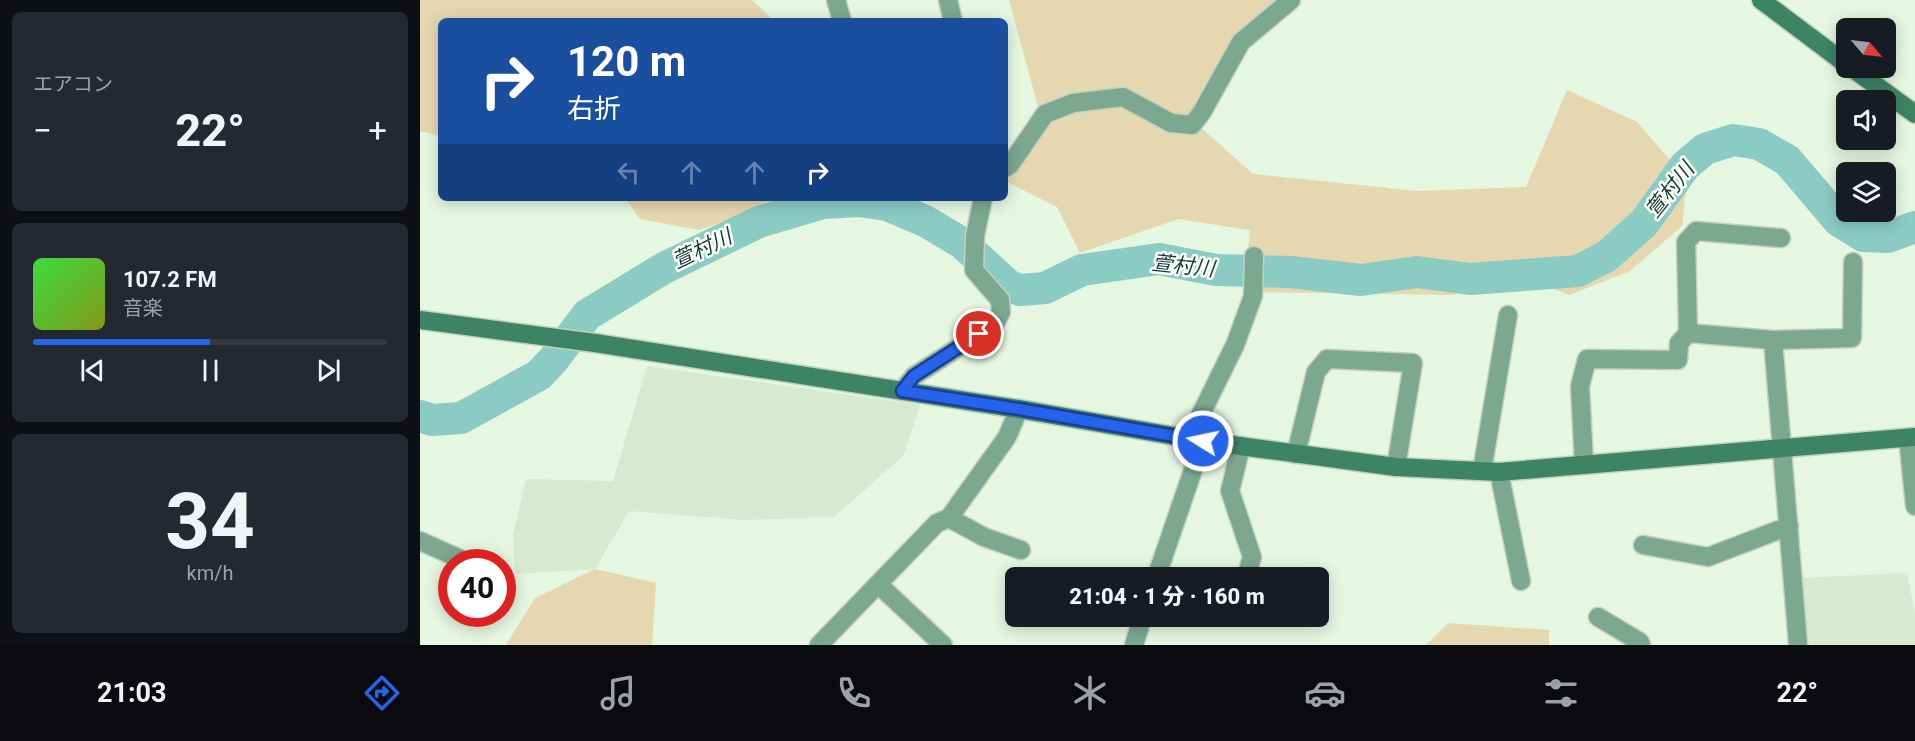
<!DOCTYPE html>
<html lang="ja">
<head>
<meta charset="utf-8">
<style>
  :root { --surface:#171b24; --page:#242831; --text:#f1f3f6; --muted:#9ea1a6; --line:#363941; --accent:#2563eb }
  body { margin:0; font-family:Roboto,"Noto Sans JP",sans-serif; background:var(--page); color:var(--text); height:100vh; display:flex; flex-direction:column; font-size:22px; white-space:nowrap }
  * { box-sizing:border-box; margin:0 }
  p { font-size:20px; color:var(--muted) }
  .icon { flex:none; width:33px; height:33px; fill:none; stroke:currentColor; stroke-width:2; stroke-linecap:round; stroke-linejoin:round }
  .map { position:relative; flex:1; overflow:hidden }
  .drawer { display:flex; flex-direction:column; gap:12px; padding:12px; background:#0d0f14; width:420px }
  .drawer>* { flex:none }
  .hud { position:absolute; left:18px; top:18px; width:570px; height:183px; border-radius:9px; box-shadow:0 3px 15px #0003; background:#1a4fa0; color:#fff; overflow:hidden }
  .needle { width:39px; rotate:118deg }
  .fabs { position:absolute; left:1416px; top:18px; display:grid; gap:12px }
  .fabs a { display:grid; place-items:center; width:60px; height:60px; border-radius:9px; background:var(--surface); box-shadow:0 3px 15px #0003; font-size:30px }
  .speed { position:absolute; left:18px; top:549px; display:flex; gap:12px; font-size:30px; font-weight:700; text-align:center }
  .speed>* { display:grid; place-content:center; width:78px; height:78px; border-radius:50%; background:var(--surface); box-shadow:0 3px 15px #0003; line-height:1 }
  .speed .limit { border:9px solid #d22; background:#fff; color:#111 }
  .pin { position:absolute; display:grid; place-items:center; width:51px; height:51px; color:#fff; margin:-26px; border:3px solid #fff; border-radius:50%; box-shadow:0 2px 6px #0007 }
  .me { position:absolute; width:66px; margin:-33px; rotate:280deg; stroke-linejoin:round; filter:drop-shadow(0 0 4px #0008) }
  .turn { display:flex; align-items:center; gap:21px; height:126px; padding:0 30px; font-size:27px }
  .turn .icon { width:78px; height:78px; stroke-width:2.5 }
  .turn b { display:block; font-size:42px; line-height:51px }
  .lanes { display:flex; align-items:center; height:57px; padding:0 30px; background:#0003; justify-content:center; gap:30px; direction:ltr }
  .lanes .off { opacity:.35 }
  .big { font-size:45px; font-weight:800; line-height:1.1 }
  .drawer .card { flex:1; display:flex; flex-direction:column; justify-content:center; gap:9px; min-width:0; padding:0 21px; border-radius:9px; background:var(--page) }
  .drawer .dial { align-items:center; gap:0 }
  .dial b { font-size:78px; line-height:1 }
  .song { display:flex; align-items:center; gap:18px }
  .cover { width:72px; height:72px; border-radius:9px; background:linear-gradient(135deg,hsl(120 70% 55%),hsl(70 70% 35%)) }
  .played { height:6px; border-radius:3px; background:linear-gradient(90deg,var(--accent) 50%,var(--line) 50%) }
  .keys { display:flex; justify-content:space-around; direction:ltr }
  .heat { display:flex; justify-content:space-between; align-items:center; font-size:33px; direction:ltr }
  .trip { position:absolute; left:585px; top:567px; width:324px; height:60px; border-radius:9px; background:var(--surface); box-shadow:0 3px 15px #0003; font-weight:800; line-height:60px; text-align:center }
  .tab-bar { display:flex; height:96px; justify-content:space-around; align-items:center; background:#090b0e; color:var(--muted) }
  .tab-bar .icon { width:42px; height:42px }
  .tab-bar .current { color:var(--accent) }
  .tab-bar b { font-size:27px; color:var(--text) }
  main { display:flex; flex:1; min-height:0 }
  .map>svg:first-child { display:block }
</style>
</head>
<body>
<main>
<section class="drawer">
<div class="card"><p>エアコン</p>
<div class="heat"><a>−</a><b class="big">22°</b><a>+</a></div>
</div>
<div class="card">
<div class="song"><i class="cover"></i><div><b>107.2 FM</b><p>音楽</p></div></div>
<div class="played"></div>
<div class="keys"><svg class="icon" aria-label="previous" viewBox="0 0 24 24"><path d="M18 5L8 12l10 7zM5 5v14"/></svg><svg class="icon" aria-label="pause" viewBox="0 0 24 24"><path d="M8 5v14M16 5v14"/></svg><svg class="icon" aria-label="next" viewBox="0 0 24 24"><path d="M6 5l10 7-10 7zM19 5v14"/></svg></div>
</div>
<div class="card dial"><b>34</b><p>km/h</p></div>
</section>
<div class="map">
<svg width="1495" height="645" viewBox="0 0 1495 645">
  <rect width="100%" height="100%" fill="#e5f6e1"/>
  <!-- built -->
  <path fill="#d6ead0" d="M227,366l273,39 -17,51 -69,61 -89,3 -116,-9 -34,58 -80,5 -2,-39 13,-56 87,2z
    M1487,573l8,41v31h-111l-3,-67z"/>
  <!-- green -->
  <path fill="#e5d7b0" d="M0,0h332l23,21h-334v115l-21,-5z
    M589,0h271l-91,117 64,57 164,17 109,-4 41,-97 70,32 50,58 -5,46 -52,45 -61,24 -27,-11 -83,-2 -4,13 -211,-3 6,-62 -72,-11 -98,34 -23,-46 -50,-25 36,-57z
    M205,198h171l-97,32 -59,-11z
    M175,569l61,14 -4,62h-146l29,-47z
    M1028,623l101,7v15h-123z"/>
  <g fill="none" stroke-linecap="round" stroke-linejoin="round">
    <!-- river -->
    <path stroke="#8acbc4" stroke-width="32" d="M0,416l12,4 29,-2 78,-43 15,-16 33,-44 77,-47 95,-46 64,-19 36,-2 28,4 38,16 37,22 47,43 11,4 25,-2 37,-18 77,-11 57,11 75,2 70,8 56,-8 53,7 108,-8 29,-15 37,-33 41,-57 20,-17 28,-9 26,4 28,16 52,61 24,15 25,1 27,-10"/>
    <!-- street casing -->
    <g stroke="#c2d1be" stroke-width="21">
      <path id="street" d="M416,0l6,21
        M528,0l5,21
        M585,168l5,-3 35,-51 28,-11 50,-6 48,26 21,2 10,-13 39,-70 50,-42
        M1361,238l-85,-7 -10,11 2,91 85,7 79,-2 1,-76
        M1353,340l25,305
        M482,391l12,-15 81,-52 6,-12 -1,-12 -26,-30 1,-34 8,-38
        M1488,438l7,68
        M821,446l-11,45 22,66 -6,21
        M876,454l20,-82 11,-13 86,4 -17,104
        M1164,465l-4,-79 7,-27 91,1 1,-17 9,-10
        M1062,471l26,-156
        M1079,472l22,109
        M529,518l35,19 37,13
        M0,541l47,21
        M1223,545l65,12 81,-31
        M736,578l47,-137 -4,-23 36,-73 18,-49 1,-40
        M459,585l64,60
        M1178,617l42,25 1,3
        M399,645l118,-122 12,-5 58,-81 12,-28
        M714,645l9,-29"/>
    </g>
    <!-- secondary casing -->
    <g stroke="#c2d1be" stroke-width="21">
      <path id="secondary" d="M1341,0l85,64
        M1432,68l63,46
        M0,320l175,23 424,66 184,32 193,26 103,5 416,-35"/>
    </g>
    <!-- street -->
    <use href="#street" stroke="#7ca892" stroke-width="18"/>
    <!-- secondary -->
    <use href="#secondary" stroke="#3d8466" stroke-width="18"/>
  </g>
  <g fill="none" stroke-linecap="round" stroke-linejoin="round">
    <!-- route casing -->
    <g stroke="#184099" stroke-width="15">
      <path id="route" d="M559,334l-65,42 -12,15 117,18 184,32"/>
    </g>
    <!-- route -->
    <use href="#route" stroke="#2563eb" stroke-width="10"/>
  </g>
  <g text-anchor="middle" stroke-width="5" stroke-linejoin="round" paint-order="stroke">
    <!-- water labels -->
    <g font-size="21" font-style="italic" fill="#1a3a37" stroke="#fbfffa">
      <text transform="translate(1250 190) rotate(-52)" y="7">萱村川</text>
      <text transform="translate(282 249) rotate(-26)" y="7">萱村川</text>
      <text transform="translate(763 266) rotate(6)" y="7">萱村川</text>
    </g>
  </g>
</svg>
<div class="fabs">
<a><svg class="needle" viewBox="-14 -14 28 28"><path d="M0-13l5 13h-10z" fill="#e53935"/><path d="M0 13l5-13h-10z" fill="#9ea1a6"/></svg></a>
<a><svg class="icon" aria-label="sound" viewBox="0 0 24 24"><path d="M4 9h4l5-4v14l-5-4H4zM17 9q2 3 0 6"/></svg></a>
<a><svg class="icon" aria-label="layers" viewBox="0 0 24 24"><path d="M12 4l9 5-9 5-9-5zM3 14l9 5 9-5"/></svg></a>
</div>
<div class="speed"><div class="limit">40</div></div>
<div class="pin" style="left:559px;top:334px;background:#d93025"><svg class="icon" aria-label="arrive" viewBox="0 0 24 24"><path d="M6 21V4h12l-3 4 3 4H6"/></svg></div>
<svg class="me" style="left:783px;top:441px" viewBox="-20 -20 40 40"><circle r="17" fill="#2563eb" stroke="#fff" stroke-width="3"/><path d="M0-11L8 9 0 5-8 9z" fill="#fff"/></svg>
<div class="trip">21:04 · 1 分 · 160 m</div>
<div class="hud">
<div class="turn"><svg class="icon" aria-label="right" viewBox="0 0 24 24"><path d="M7 20v-9h11M14 6l5 5-5 5"/></svg><div><b>120 m</b>右折</div></div>
<div class="lanes"><svg class="icon off" aria-label="left" viewBox="0 0 24 24"><path d="M17 20v-9H6M10 6l-5 5 5 5"/></svg><svg class="icon off" aria-label="ahead" viewBox="0 0 24 24"><path d="M12 20V5M6 11l6-6 6 6"/></svg><svg class="icon off" aria-label="ahead" viewBox="0 0 24 24"><path d="M12 20V5M6 11l6-6 6 6"/></svg><svg class="icon" aria-label="right" viewBox="0 0 24 24"><path d="M7 20v-9h11M14 6l5 5-5 5"/></svg></div>
</div>
</div>
</main>
<nav class="tab-bar">
<b>21:03</b>
<svg class="icon current" aria-label="directions" viewBox="0 0 24 24"><path d="M12 3l9 9-9 9-9-9zM9 14v-3h6M13 9l2 2-2 2"/></svg>
<svg class="icon" aria-label="music" viewBox="0 0 24 24"><path d="M9 18V5l10-2v13"/><circle cx="6" cy="18" r="3"/><circle cx="16" cy="16" r="3"/></svg>
<svg class="icon" aria-label="phone" viewBox="0 0 24 24"><path d="M5 4h4l2 5-3 2q2 4 5 5l2-3 5 2v4C11 20 4 13 5 4z"/></svg>
<svg class="icon" aria-label="climate" viewBox="0 0 24 24"><path d="M12 3v18M4 7l16 10M4 17L20 7"/></svg>
<svg class="icon" aria-label="car" viewBox="0 0 24 24"><path d="M5 17H2v-5l4-1 3-4h7l3 4 3 1v5h-3M9 17h6M6 11h13"/><circle cx="7" cy="17" r="2"/><circle cx="17" cy="17" r="2"/></svg>
<svg class="icon" aria-label="filters" viewBox="0 0 24 24"><path d="M4 7h16M4 17h16"/><circle cx="9" cy="7" r="2"/><circle cx="15" cy="17" r="2"/></svg>
<b>22°</b>
</nav>
</body>
</html>
